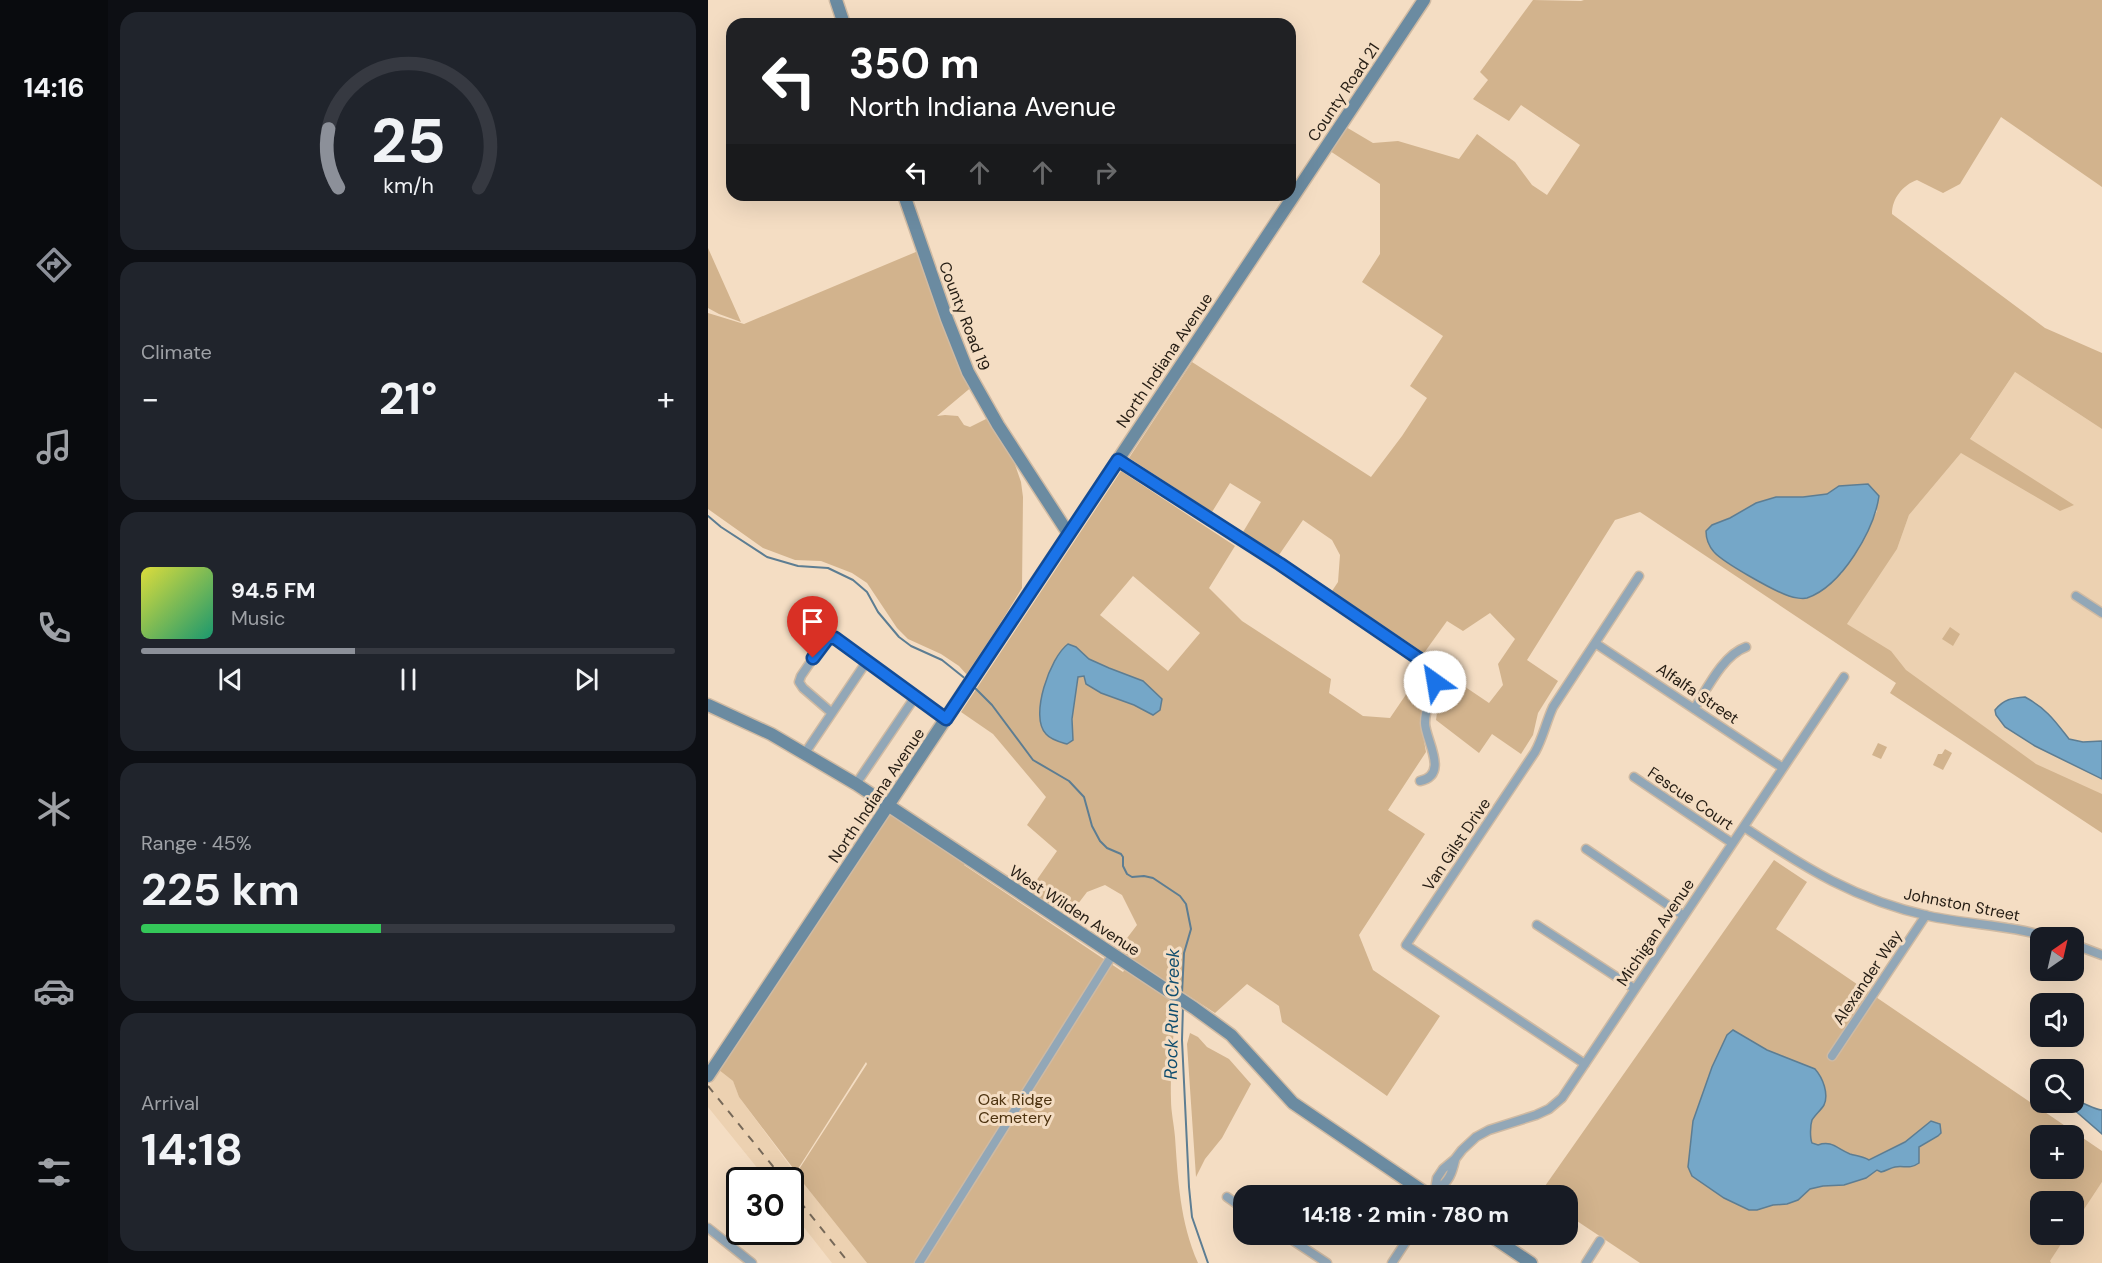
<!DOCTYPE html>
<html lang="en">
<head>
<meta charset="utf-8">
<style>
  :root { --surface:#171b24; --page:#20242c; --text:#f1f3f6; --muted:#9ea1a6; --line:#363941; --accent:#8c9099 }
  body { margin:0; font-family:"DM Sans",sans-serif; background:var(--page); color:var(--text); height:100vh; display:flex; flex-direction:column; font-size:22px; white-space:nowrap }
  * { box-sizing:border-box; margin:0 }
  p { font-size:20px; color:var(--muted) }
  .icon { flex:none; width:33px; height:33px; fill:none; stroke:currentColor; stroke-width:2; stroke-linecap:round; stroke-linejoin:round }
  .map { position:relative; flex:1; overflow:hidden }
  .panel { display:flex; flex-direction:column; gap:12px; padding:12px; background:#0d0f14; width:600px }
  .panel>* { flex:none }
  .guide { position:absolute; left:18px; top:18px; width:570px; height:183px; border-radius:18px; box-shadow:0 6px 24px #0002; background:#202124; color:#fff; overflow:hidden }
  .needle { width:39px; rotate:34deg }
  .buttons { position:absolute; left:1322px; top:927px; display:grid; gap:12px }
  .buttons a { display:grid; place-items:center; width:54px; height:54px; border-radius:12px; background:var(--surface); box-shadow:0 6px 24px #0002; font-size:30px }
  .speed { position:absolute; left:18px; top:1167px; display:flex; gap:12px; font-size:30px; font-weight:700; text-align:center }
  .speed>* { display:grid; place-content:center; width:78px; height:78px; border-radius:50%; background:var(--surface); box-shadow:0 6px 24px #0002; line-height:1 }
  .speed .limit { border:3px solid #111; border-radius:9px; background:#fff; color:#111 }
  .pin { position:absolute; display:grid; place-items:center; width:51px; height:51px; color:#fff; margin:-62px -26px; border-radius:50% 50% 50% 0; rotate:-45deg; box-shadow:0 0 6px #0007 }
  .pin .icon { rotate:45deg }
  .me { position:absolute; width:66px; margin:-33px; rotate:328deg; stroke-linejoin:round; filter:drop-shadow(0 0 4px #0008) }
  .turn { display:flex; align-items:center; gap:21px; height:126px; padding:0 24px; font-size:27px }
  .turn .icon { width:78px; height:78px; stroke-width:2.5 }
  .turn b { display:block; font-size:42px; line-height:51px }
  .lanes { display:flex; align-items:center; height:57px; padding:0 24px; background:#0003; justify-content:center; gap:30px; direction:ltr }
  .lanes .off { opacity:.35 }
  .big { font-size:45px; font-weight:700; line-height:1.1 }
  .panel .tile { flex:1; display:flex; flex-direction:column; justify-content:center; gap:9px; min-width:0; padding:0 21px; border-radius:18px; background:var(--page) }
  .panel .dial { align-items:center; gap:0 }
  .dial svg { height:156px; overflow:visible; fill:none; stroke:var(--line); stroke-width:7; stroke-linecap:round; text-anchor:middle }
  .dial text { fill:var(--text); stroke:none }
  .song { display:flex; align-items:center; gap:18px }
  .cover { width:72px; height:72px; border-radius:9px; background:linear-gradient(135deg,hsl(60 70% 55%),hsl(160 70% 35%)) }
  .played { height:6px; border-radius:3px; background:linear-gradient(90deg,var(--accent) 40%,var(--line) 40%) }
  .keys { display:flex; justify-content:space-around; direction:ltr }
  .heat { display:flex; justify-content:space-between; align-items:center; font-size:33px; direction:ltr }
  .charge { height:9px; border-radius:4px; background:linear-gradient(90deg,#34c759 45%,var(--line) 0) }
  .trip { position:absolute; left:525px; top:1185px; width:345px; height:60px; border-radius:18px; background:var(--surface); box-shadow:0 6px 24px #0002; font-weight:700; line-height:60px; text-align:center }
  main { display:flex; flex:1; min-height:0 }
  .menu { display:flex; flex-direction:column; width:108px; justify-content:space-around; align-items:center; background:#090b0e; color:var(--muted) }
  .menu .icon { width:42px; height:42px }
  .menu .selected { color:var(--accent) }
  .menu b { font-size:27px; color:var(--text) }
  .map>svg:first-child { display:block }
</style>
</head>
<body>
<main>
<nav class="menu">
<b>14:16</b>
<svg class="icon selected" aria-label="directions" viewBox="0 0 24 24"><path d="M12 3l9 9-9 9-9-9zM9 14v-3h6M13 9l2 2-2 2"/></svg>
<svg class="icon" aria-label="music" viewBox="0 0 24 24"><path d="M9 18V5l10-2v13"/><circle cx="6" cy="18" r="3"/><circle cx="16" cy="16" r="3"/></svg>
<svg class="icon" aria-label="phone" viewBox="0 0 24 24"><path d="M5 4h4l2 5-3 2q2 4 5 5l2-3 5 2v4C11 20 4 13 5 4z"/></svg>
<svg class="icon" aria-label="climate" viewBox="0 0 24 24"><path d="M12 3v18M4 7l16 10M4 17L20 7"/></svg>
<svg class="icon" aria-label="car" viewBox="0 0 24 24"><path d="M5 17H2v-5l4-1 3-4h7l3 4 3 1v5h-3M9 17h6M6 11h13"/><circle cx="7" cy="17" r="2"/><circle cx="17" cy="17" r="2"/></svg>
<svg class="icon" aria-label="filters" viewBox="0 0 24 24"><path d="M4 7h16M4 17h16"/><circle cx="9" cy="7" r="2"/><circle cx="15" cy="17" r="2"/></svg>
</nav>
<section class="panel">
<div class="tile dial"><svg viewBox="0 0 100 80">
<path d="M14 69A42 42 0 1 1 86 69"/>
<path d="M14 69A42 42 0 0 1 9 39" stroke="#8c9099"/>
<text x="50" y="56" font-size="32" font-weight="700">25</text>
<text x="50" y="72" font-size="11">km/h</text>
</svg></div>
<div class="tile"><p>Climate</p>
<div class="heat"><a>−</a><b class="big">21°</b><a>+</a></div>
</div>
<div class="tile">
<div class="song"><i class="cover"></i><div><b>94.5 FM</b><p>Music</p></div></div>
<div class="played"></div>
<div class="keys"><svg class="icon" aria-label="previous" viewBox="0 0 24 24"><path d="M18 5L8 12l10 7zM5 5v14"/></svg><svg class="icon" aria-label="pause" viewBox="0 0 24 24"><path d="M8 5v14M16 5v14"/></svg><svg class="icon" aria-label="next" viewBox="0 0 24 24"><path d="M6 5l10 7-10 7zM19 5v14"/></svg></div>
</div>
<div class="tile"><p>Range · 45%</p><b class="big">225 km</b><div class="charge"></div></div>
<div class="tile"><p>Arrival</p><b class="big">14:18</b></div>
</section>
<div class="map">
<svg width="1394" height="1263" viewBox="0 0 1394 1263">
  <rect width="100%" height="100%" fill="#f4ddc3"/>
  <!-- built -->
  <path fill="#ecd1b1" d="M1307,372l87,57v390l-267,-177 62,-93 12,-34 52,-62z
    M11,1070l14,11 6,16 57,77 71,89h-35l-41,-52 -1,-31h-23l-59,-73v-19z
    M1394,1182v81h-51l-2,-1 18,-27 6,-1v-8z"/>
  <!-- green -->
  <path fill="#d2b38d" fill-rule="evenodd" d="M825,0l48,1 3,-1h518v187l-101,-70 -41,67 -17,9 -26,-13c-14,5 -25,18 -25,34l153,114 57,25v76l-87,-57 -45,67 104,66 -14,6 -99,-58 -52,62 -12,34 -50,75 44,27 15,19 130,94 66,30v39l-212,-140 6,-10 -256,-171 -25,8 -88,140 31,21 -20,32 -5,22 -12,19 -29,-20 -13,19 -43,-33 4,-30 12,-12 37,25 14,-18 -5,-21 17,-25 -25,-26 -27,18 -16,-10 -23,32 -92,-62 6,-9 2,-27 -8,-15 -29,-20 -24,35 -36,-23 18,-30 -31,-19 -18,29 -83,-54 63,-96 179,115 31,-41 25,-38 -17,-12 33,-50 -81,-54 18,-28v-70l-50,-33 16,-24 27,16 25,-2 61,18 18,-25 38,28 17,23 15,10 33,-50 -59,-40 -12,16 -36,-22 15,-19 -8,-8zM1160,484l9,27 -17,33 -19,30 -83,6 -26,-14 -19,-14 -1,-27 18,-7 26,-15 20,-6h27l25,-3 11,-8z
    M0,248l33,74 -22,-8 -11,-6z
    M215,249l51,136 -37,31 8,-1 13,1 6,9 6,2 16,-8 4,2 22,35 9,26 2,15 -1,91 -54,88 -9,-10 -18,-12 -33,-15 -11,-11 -30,-45 -15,-10 -31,-12 -26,-1 -32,-12 -55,-39v-196l36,11z
    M413,471l114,75 -26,42 33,33 89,58 -2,14 34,23 27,2 28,-41 12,8 -10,34 6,33 -38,58 37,24 -66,101 14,35 67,46 -53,80 -105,-74 -3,-16 -32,-22 -32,29 -97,-63 19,-25 -15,-30 -17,-10 -18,7 -19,25 -39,-26 28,-40 -30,-26 19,-28 -53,-63 -32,-22zM425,576l67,57 -32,38 -68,-56zM368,647l13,12 20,9 34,13 19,18 -9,16 -19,-10 -33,-12 -14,-9 -3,-8 -6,1c-4,16 -7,37 -5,53l-19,-68z
    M1242,627l10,7 -7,12 -11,-7z
    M1170,743l9,4 -6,12 -9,-4z
    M1237,749l7,4 -9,17 -10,-5 5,-11h4z
    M185,815l72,47 -1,3 159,107 3,-4 45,31 -2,4 7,5c-3,30 -6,61 -5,92 0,12 3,24 4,37 3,43 5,85 23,126h-331l-71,-89 71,-110 -1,-2 -70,110 -57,-75 -6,-16 -14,-11 165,-251 2,-3z
    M1066,860l33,22 -31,47 326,222v31l-29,44v-24h-33v32l27,1 -17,26 1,2h-411l-72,-48v-19h-30zM1332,1136h33v32h-33z
    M482,1033l8,4 9,10 22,12 22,25 -29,54 -17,21 -9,18 -9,-133z"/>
  <!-- water -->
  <path fill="#75a7c8" stroke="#5d7d92" stroke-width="1.5" d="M1160,484l11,12c-5,34 -37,90 -72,102 -4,1 -13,0 -18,-2 -15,-5 -65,-33 -75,-44 -6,-7 -8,-13 -8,-21l6,-6 18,-7 26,-15 20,-6h27l24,-3 12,-8z
    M360,644l8,3 13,12 20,9 34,13 19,18 -2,11 -7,5 -19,-10 -33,-12 -15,-9 -2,-8 -6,1 -6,42 1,21 -6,4c-7,-2 -16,-4 -21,-10 -17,-17 4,-77 22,-90z
    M1317,697c22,12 30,24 44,42l14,3 19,-1v38l-67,-33 -30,-19 -9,-12 -1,-5c9,-11 17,-12 30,-13z
    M1025,1030l34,20 48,19c8,9 14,25 9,36 -3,5 -9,10 -12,15 -2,6 -2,18 0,23l6,2c14,-5 19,4 32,9 6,2 12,2 19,6l36,-18 26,-21 9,3 1,9 -3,3 -19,11v16c-10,7 -15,2 -24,4 -5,1 -9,4 -14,5l-4,-2 -11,8 -22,7 -21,1 -13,3 -12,11 -11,4 -14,1 -16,5h-8l-25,-12 -32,-22 -4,-9 5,-46 19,-54 15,-32z
    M1365,1101c11,0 18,8 29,9v24l-31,-27 -2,-4 4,-1z"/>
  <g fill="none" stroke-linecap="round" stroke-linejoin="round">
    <!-- stream -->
    <path stroke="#5d7d92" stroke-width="2" d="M0,516l13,11 46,30 31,9 30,2 25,12 14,12 11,20 21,25 12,9 31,14 25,20
      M265,686l19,19 41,55 36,21 15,16 8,29 8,15 7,7 14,6 2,3v9l4,8 5,3 12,-1 9,2 27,18 6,8 5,25 -7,24 -2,40
      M475,1005l-1,35 7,147 3,30 16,46"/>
    <!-- street casing -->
    <g stroke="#cfbaa3" stroke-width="11">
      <path id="street" d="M410,460l161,104 158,107c-3,17 -12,35 -12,52 0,16 25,52 -5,58
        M1368,596l26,17
        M887,643l188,125
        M986,709c13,-20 29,-54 52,-62
        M124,713l-29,-25 -4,-6 2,-6 24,-35 6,-4 115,82
        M97,753l62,-92
        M926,777l98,66
        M148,784l59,-87
        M1036,827c61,41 112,73 185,89 41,9 83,9 122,22
        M878,849l98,67
        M829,925l98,64
        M1365,944l29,11
        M1124,1056l94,-141
        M877,1064l-179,-119 129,-193c8,-14 11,-30 18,-45l86,-131
        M729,1189c12,-7 15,-16 18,-29
        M726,1196l3,-18 6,-9 12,-10 7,-9 14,-13 13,-7 47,-15 13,-6 13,-11 282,-421
        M519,1197l17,12
        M0,1228l44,35
        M575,1234l44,29
        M211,1263l194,-309
        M684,1263l19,-29
        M878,1263l14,-22"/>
    </g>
    <!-- secondary casing -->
    <g stroke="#cfbaa3" stroke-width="15">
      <path id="secondary" d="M128,0l8,24
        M196,195l43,124 21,53 30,53 70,108
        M0,705l63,29 85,50 338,224 37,27 62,68 137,93
        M0,1076l716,-1076
        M780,1234l43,29"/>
    </g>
    <!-- street -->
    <use href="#street" stroke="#92a7b7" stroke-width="8"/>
    <!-- secondary -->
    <use href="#secondary" stroke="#6b8ba1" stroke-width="12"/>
    <!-- rail -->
    <path stroke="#776959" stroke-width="2" stroke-dasharray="8 8" stroke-linecap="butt" d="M0,1086l76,94
      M82,1189l59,74"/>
  </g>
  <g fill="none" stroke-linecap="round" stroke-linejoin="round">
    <!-- route casing -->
    <g stroke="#114b97" stroke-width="15">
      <path id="route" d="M105,658l15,-20h7l111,81 172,-259 162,104 157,107 -2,11"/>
    </g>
    <!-- route -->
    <use href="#route" stroke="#1a73e8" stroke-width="10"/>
  </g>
  <g text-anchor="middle" stroke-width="6" stroke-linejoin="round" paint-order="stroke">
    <!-- street labels -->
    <g font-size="16" fill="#241c13" stroke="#f4ddc3">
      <text transform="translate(635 92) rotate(-56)" y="6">County Road 21</text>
      <text transform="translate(257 316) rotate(69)" y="6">County Road 19</text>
      <text transform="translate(456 360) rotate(-56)" y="6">North Indiana Avenue</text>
      <text transform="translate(990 693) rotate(34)" y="6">Alfalfa Street</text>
      <text transform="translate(168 795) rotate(-56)" y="6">North Indiana Avenue</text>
      <text transform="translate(983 798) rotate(34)" y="6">Fescue Court</text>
      <text transform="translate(748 844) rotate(-56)" y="6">Van Gilst Drive</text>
      <text transform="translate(1254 904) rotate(11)" y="6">Johnston Street</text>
      <text transform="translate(367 910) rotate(33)" y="6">West Wilden Avenue</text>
      <text transform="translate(947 932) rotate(-56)" y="6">Michigan Avenue</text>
      <text transform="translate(1159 977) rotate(-56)" y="6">Alexander Way</text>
    </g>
    <!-- park labels -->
    <g font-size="16" fill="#4d3310" stroke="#f4ddc3">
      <text x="307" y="1105">Oak Ridge<tspan x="307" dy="18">Cemetery</tspan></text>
    </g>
    <!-- water labels -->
    <g font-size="18" font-style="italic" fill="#0f4d6e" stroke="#f4ddc3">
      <text transform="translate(464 1014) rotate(-89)" y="6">Rock Run Creek</text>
    </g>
  </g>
</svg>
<div class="buttons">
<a><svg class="needle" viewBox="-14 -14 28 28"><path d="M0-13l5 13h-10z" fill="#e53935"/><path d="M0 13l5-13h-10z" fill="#9ea1a6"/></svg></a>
<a><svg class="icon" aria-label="sound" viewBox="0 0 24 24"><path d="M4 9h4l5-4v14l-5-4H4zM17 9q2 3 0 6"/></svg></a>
<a><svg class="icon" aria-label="search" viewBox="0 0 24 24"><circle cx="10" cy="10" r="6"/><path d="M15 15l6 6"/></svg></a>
<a>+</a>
<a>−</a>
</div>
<div class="speed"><div class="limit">30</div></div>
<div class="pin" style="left:105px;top:658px;background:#d93025"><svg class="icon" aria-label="arrive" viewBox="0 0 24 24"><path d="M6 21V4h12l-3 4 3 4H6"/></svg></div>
<svg class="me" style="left:727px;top:682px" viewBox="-20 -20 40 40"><circle r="19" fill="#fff"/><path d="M0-13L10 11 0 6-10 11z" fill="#1a73e8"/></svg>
<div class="trip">14:18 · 2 min · 780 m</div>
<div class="guide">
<div class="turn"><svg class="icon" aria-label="left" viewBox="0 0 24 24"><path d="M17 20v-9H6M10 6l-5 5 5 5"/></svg><div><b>350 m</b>North Indiana Avenue</div></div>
<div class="lanes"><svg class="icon" aria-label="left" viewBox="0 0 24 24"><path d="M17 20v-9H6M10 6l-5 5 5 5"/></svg><svg class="icon off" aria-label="ahead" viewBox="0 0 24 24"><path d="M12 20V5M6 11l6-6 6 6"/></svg><svg class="icon off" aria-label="ahead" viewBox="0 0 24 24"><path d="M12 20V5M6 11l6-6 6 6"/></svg><svg class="icon off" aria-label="right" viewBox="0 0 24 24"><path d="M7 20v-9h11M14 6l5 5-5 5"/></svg></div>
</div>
</div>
</main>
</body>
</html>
